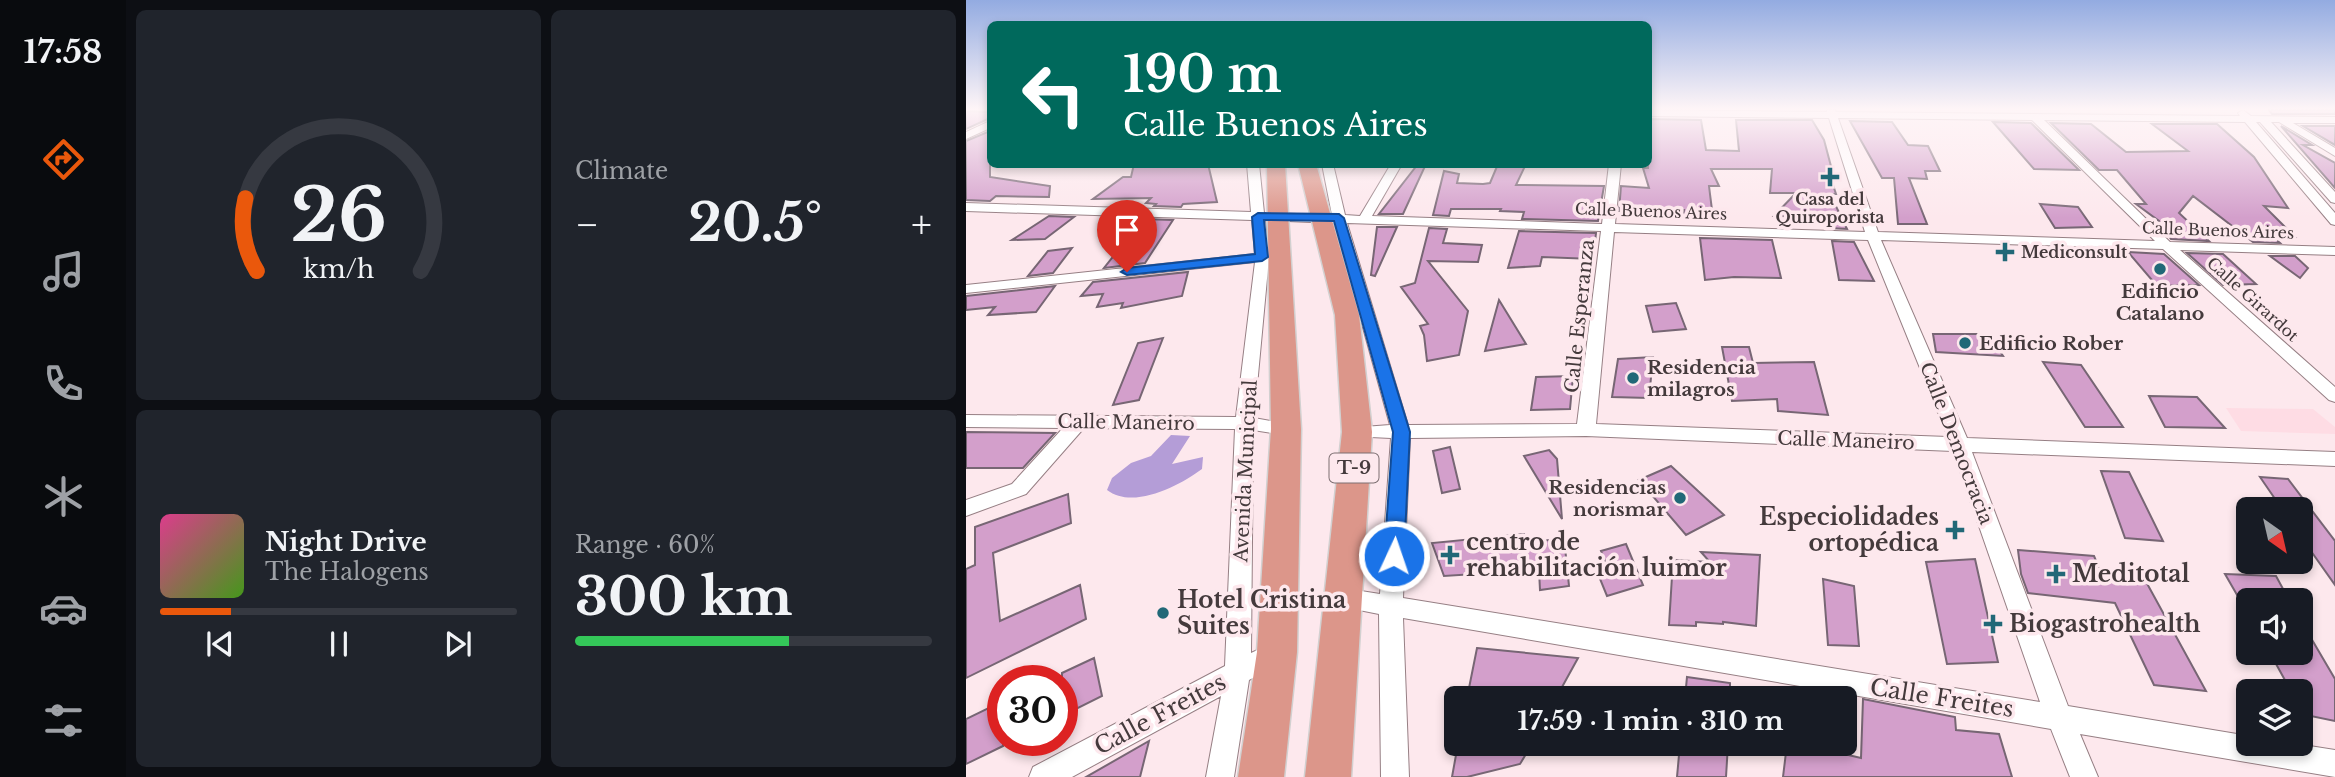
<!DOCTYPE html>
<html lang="en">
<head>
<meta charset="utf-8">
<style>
  :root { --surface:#171b24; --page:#20242c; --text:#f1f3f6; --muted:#9ea1a6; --line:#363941; --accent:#ea580c }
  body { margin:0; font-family:"Libre Baskerville",serif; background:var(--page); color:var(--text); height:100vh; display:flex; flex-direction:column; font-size:26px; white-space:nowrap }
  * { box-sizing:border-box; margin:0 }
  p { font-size:23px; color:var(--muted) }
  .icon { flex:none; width:38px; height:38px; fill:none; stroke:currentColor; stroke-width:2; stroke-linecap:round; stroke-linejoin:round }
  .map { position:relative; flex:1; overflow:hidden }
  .sheet { display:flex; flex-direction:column; gap:10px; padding:10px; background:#0d0f14; width:840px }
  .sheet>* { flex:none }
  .guide { position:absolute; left:21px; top:21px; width:665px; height:147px; border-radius:10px; box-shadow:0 4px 10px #0003; background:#00695c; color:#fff; overflow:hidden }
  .needle { width:46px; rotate:146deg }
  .controls { position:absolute; left:1270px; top:497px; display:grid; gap:14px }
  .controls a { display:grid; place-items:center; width:77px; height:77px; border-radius:10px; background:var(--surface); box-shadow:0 4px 10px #0003; font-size:35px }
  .speed { position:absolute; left:21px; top:665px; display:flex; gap:14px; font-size:35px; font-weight:700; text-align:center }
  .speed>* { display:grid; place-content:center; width:91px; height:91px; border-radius:50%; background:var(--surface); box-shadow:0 4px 10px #0003; line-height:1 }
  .speed .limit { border:10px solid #d22; background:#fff; color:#111 }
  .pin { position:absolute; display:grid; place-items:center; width:60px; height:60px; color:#fff; margin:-72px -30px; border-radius:50% 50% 50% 0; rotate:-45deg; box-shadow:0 0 7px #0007 }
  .pin .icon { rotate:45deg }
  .me { position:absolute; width:77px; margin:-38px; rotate:3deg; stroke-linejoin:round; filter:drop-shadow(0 0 5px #0008) }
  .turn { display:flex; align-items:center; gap:24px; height:147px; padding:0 21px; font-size:32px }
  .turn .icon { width:91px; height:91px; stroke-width:2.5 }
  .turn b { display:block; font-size:49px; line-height:60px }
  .big { font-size:52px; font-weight:700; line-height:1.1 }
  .sheet .widget { flex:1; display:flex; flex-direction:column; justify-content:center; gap:10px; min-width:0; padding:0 24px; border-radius:10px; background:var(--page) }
  .sheet .dial { align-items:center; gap:0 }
  .dial svg { height:182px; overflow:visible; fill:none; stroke:var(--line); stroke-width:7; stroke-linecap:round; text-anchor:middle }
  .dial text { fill:var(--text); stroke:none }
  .song { display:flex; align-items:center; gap:21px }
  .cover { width:84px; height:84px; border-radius:10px; background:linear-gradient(135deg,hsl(330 70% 55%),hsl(100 70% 35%)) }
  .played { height:7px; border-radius:4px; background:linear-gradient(90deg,var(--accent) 20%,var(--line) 20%) }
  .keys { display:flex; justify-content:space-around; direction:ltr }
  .heat { display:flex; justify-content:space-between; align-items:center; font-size:38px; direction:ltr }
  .charge { height:10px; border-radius:5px; background:linear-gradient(90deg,#34c759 60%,var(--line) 0) }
  .sheet .tiles { flex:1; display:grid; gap:10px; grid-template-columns:repeat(2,1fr) }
  .trip { position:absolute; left:478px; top:686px; width:413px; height:70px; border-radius:10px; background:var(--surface); box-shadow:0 4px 10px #0003; font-weight:700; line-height:70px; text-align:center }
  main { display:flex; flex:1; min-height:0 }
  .tabs { display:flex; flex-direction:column; width:126px; justify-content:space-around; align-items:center; background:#090b0e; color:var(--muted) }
  .tabs .icon { width:49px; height:49px }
  .tabs .selected { color:var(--accent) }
  .tabs b { font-size:32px; color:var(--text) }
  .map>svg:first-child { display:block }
</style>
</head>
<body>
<main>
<nav class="tabs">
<b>17:58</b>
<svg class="icon selected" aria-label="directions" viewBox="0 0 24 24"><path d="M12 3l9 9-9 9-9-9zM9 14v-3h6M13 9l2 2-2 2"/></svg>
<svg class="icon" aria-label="music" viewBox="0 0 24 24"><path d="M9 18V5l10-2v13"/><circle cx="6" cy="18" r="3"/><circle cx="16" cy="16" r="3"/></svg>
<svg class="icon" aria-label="phone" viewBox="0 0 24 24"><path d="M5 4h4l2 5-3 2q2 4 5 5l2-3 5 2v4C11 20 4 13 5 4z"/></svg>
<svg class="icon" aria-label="climate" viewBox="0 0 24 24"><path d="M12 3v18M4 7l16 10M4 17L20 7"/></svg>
<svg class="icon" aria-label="car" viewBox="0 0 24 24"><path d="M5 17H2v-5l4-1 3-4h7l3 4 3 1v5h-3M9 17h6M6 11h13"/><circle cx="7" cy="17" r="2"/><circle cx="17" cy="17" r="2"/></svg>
<svg class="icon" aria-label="filters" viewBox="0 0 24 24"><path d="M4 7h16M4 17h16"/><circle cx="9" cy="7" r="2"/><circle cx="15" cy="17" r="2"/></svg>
</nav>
<section class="sheet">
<div class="tiles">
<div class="widget dial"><svg viewBox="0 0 100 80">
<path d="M14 69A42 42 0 1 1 86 69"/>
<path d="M14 69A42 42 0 0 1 9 37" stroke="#ea580c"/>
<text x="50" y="56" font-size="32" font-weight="700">26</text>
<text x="50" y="72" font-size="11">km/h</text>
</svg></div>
<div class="widget"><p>Climate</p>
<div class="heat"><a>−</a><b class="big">20.5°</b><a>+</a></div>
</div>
<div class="widget">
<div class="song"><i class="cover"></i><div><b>Night Drive</b><p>The Halogens</p></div></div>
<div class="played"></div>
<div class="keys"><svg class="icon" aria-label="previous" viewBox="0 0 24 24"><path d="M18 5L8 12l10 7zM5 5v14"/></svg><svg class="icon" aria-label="pause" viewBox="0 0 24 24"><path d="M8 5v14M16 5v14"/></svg><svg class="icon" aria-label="next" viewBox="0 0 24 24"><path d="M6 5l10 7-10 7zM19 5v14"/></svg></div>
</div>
<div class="widget"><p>Range · 60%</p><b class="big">300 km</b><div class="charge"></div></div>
</div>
</section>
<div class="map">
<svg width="1369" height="777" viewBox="0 0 1369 777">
  <rect width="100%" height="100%" fill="#fde8ed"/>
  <!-- built -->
  <path fill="#fedce4" d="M1260,408l87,1 22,18v7l-94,-3z"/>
  <!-- water -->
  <path fill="#b49dd7" d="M205,435l19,1 -18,28 31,-7 -1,12c-23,17 -69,41 -95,21l5,-12 19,-15 20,-7z"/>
  <!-- building -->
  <path fill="#d39fcb" stroke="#776674" stroke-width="2" d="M1303,110h66v4h-63z
    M0,111l24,1v6l-24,11z
    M682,119l53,1 5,30 33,1 -3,-31h76l12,20 8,30h-4l8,24h-6l17,35 -18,-1 -2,-11 -53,-1 22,-23h-26l2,-24h-61l8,17h-10l4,32 -30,-2 1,-6 -65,1 2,-25 28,2 -6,-20h5z
    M884,121l42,1 16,23 20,1 12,25h-15l2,8 -18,-1 18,46h-29l-4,-46h-12z
    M1027,122l38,1 48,47 -45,-1z
    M1085,123l40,1 35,28 62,-1 -36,-27h65l37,33 34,51 -24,-2 31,31 -20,1 5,5 -27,-1 -60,-46 -14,17 30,28 -38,-2 -12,-18 -23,-17h10l-29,-34h-18z
    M1315,126l31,19h-9l32,18v25z
    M1337,126h32v19z
    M24,131v46l60,9 -1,11 -53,-1 -6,5 -24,-1v-59z
    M168,164h74l9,38 -34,2 -2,3 -27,-1 2,-2 -10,-1 5,-5 -58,1 30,-22h8z
    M452,164h8l-23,50h-24z
    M532,164h28l-10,21 88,1 -6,35 -76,-2 2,-7 -24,-1 1,-2h-50l-2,7 -16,-1 11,-44 15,3 -2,9 26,1 7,-1z
    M1074,204l38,3 14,20 -37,1z
    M83,216l25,1 -29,22 -33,1z
    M177,219l30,1 -28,43 -41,5z
    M411,227h20l-22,49 -4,-1z
    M463,228l18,1 -4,14 39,2 -4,17 -50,-1 40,50 -9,44 -32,6 -3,-26 -4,-9 8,-2 -27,-37 14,-4z
    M553,231l77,2 -3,26 -51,-2 -2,9 -32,2z
    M734,238l72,2 9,38 -47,-1 -29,3z
    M866,241l22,1 20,39 -35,-1z
    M106,248l-19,25 -25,3 20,-25z
    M1162,252l36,2 35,31 -42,1z
    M1221,253l36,1 33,30 -33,1z
    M1304,256h25l13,12 -8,10z
    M222,272l-6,24 -61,12 2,-5 -26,4 6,-13 -22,2 12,-14z
    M89,286l-19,26 -48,3 7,-8 -29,3v-14z
    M533,300l27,44 -41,7z
    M710,303l10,26 -33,3 -7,-26z
    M967,334h55l15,22 -67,-4z
    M197,338l-24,62 -26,5 25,-62z
    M756,347h27l4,16 61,-1 14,53 -50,-4 -1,-12 -45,2z
    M687,357l-4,41 -37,-1 6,-38z
    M1077,362l38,3 42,62h-38z
    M607,376l-3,33 -39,1 5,-33z
    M1183,396l48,1 28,31 -60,-1z
    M0,432l89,1 -32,35h-57z
    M484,447l10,42 -18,4 -9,-42z
    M583,450l8,9 5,60 -38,-63z
    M705,466l53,49 -38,20 -47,-55z
    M1135,471l28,1 34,69 -38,-3z
    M1294,477l28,2 47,62v44l-34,-48v-28h-19z
    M102,494l3,29 -78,30 7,68 80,-36 6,34 -120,59v-109l9,-4v-38z
    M558,534l4,9 36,-5 5,48 -29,4 -1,-20 -95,6 -12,-33z
    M660,544l17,41 -36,11 -9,-22 11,-3 -8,-20z
    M1052,550l76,6 9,21 41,1 62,113 -52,-6 -39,-82 -87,-10 -7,-19z
    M735,552l59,3 -4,71 -33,-4v2l-27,-2v4l-27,-1 4,-65 37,2z
    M1009,559l23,103 -51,2 -21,-102z
    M1259,574l51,2 13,24h-49z
    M857,579l31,7 5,60 -31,-1z
    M1335,621l34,58v42l-34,-7v-23h-10l-21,-38h31z
    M511,648l101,10 -22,40h-89z
    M128,658l8,38 -40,20v-43z
    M721,677l43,6v15h-45z
    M897,699l92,18 1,13 43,4 13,43h-229l4,-33h14l60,14z
    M37,701v45l-37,18v-45z
    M183,741l-9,36h-54z
    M492,744h74l-12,20 -53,13h-15z
    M714,744h48l-2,33h-49z"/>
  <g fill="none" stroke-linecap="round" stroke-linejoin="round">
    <!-- minor casing -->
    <g stroke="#967f84" stroke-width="2">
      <path id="minor" d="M682,110l179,2v-2h8l1,2 404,4 -2,-3 5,-3 8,6 84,1v6h-42l42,25v8l-56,-34h-8l64,70v11l-4,-1 -71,-80h-4l79,91v12l-4,-1 -86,-102 -201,-2 126,122 165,5v8l-155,-5 155,137v15l-6,-2 -166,-151 -282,-9 86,198 368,14v14l-363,-14 96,254 181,30v8h48l38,6v27l-255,-43 18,43h-28l-19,-48 -648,-111 6,159h-28l-2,-163 -45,-9 -4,-7 4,-7 8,-3 38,6 11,-156 -41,-2 -2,-4 2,-4 40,-3 -56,-202 -69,-3 4,37 -15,161 39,7 2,4 -2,4 -7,2 -33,-5 -2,223 26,-12 9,3 4,8 -4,8 -37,20 -15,97h-28l15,-81 -149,81h-43l4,-10 192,-101 10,-237 -151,-1 -58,66 -60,22v-16l46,-16 51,-56 -97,-1v-12l270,2 19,-155 -289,31v-8l289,-31 -3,-34 -286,-9v-8l285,9 -4,-48h12l5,49 68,2 -10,-51h11l12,51 15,1 31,-52h11l-30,52 230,8 7,-60h12l-6,60 250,8 -36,-114 -181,-2zM872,118l194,2 123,121 -277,-9zM381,223l254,8 -24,193 -169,1zM648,232l254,8 80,197 -352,-13zM620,436l367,15 87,251 -637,-104 7,-160z
        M24,121v7l-24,11v-7z"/>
    </g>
    <!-- trunk casing -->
    <g stroke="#d2d0d0" stroke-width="3">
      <path id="trunk" d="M301,164h18l16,265 -4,223 -13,125h-46l19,-125 14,-223z
        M332,164h18l43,151 13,117 -21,345h-46l37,-345 -7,-117z"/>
    </g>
    <!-- minor -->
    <use href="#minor" fill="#fff" fill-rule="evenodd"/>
    <!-- trunk -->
    <use href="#trunk" fill="#dc968a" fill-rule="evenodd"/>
  </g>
  <!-- sky -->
  <linearGradient id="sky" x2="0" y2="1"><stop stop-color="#93abe1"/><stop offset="0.5" stop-color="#fef5f7"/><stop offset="1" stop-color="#fef5f7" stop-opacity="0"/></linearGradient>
  <rect width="1369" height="218" fill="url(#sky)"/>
  <!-- route -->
  <path fill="#1a73e8" stroke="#114b97" stroke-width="2" d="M292,213l81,1 5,4 66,214 -6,124 -3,6 -7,3 -7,-3 -3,-6 9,-124 -59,-211 -70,-1 4,37 -6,4 -135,14 -6,-3 6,-4 128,-14 -3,-37z"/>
  <!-- markers -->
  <g fill="#216877" stroke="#fde8ed" stroke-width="2.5">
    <path d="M860.5 166.5h7v7h7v7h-7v7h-7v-7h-7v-7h7z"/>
    <path d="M1035.5 241.5h7v7h7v7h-7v7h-7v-7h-7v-7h7z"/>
    <circle cx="1194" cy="269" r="7"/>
    <circle cx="999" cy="343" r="7"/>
    <circle cx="667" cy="378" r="7"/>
    <circle cx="714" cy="498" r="7"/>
    <path d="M985.5 519.5h7v7h7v7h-7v7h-7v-7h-7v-7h7z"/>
    <path d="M480.5 544.5h7v7h7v7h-7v7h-7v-7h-7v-7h7z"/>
    <path d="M1086.5 563.5h7v7h7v7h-7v7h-7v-7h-7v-7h7z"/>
    <circle cx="197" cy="613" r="7"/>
    <path d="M1023.5 613.5h7v7h7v7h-7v7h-7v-7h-7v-7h7z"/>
  </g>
  <g text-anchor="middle" stroke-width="7" stroke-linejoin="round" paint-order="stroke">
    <!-- far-poi labels -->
    <g font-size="16" font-weight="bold" fill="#443a3c" stroke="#fde8ed">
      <text x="864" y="205">Casa del<tspan x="864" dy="18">Quiroporista</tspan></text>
      <text x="1055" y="258" text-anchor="start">Mediconsult</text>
    </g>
    <!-- far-street labels -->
    <g font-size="16" fill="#443a3c" stroke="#fde8ed">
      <text transform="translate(685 211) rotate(2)" y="6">Calle Buenos Aires</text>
      <text transform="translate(1252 230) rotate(2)" y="6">Calle Buenos Aires</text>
      <text transform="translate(1287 299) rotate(42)" y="6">Calle Girardot</text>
    </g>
    <!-- shield labels -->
    <rect fill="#fde8ed" stroke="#7c6e71" stroke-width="2" x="363.5" y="453.5" width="49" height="29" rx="5"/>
    <g font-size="18" font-weight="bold" fill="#443a3c">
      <text x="388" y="474">T-9</text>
    </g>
    <!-- poi labels -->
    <g font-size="19" font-weight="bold" fill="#443a3c" stroke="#fde8ed" text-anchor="start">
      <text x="1194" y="298" text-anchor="middle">Edificio<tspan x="1194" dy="22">Catalano</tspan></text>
      <text x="1013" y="350">Edificio Rober</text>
      <text x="681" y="374">Residencia<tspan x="681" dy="22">milagros</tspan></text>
      <text x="700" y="494" text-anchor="end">Residencias<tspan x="700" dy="22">norismar</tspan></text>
    </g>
    <!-- street labels -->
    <g font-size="19" fill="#443a3c" stroke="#fde8ed">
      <text transform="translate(613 316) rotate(-84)" y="7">Calle Esperanza</text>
      <text transform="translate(160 422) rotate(1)" y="7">Calle Maneiro</text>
      <text transform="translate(880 440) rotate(2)" y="7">Calle Maneiro</text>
      <text transform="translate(991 443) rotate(69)" y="7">Calle Democracia</text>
      <text transform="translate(279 471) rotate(-87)" y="7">Avenida Municipal</text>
    </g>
    <!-- near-poi labels -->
    <g font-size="23" font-weight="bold" fill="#443a3c" stroke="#fde8ed" text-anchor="start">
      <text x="973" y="525" text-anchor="end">Especiolidades<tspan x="973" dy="26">ortopédica</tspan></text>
      <text x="500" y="550">centro de<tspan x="500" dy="26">rehabilitación luimor</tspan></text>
      <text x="1106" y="582">Meditotal</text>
      <text x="211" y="608">Hotel Cristina<tspan x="211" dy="26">Suites</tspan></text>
      <text x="1043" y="632">Biogastrohealth</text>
    </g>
    <!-- near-street labels -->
    <g font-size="23" fill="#443a3c" stroke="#fde8ed">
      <text transform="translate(976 698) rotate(9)" y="8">Calle Freites</text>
      <text transform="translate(194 714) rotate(-28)" y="8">Calle Freites</text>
    </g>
  </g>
</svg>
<div class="controls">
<a><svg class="needle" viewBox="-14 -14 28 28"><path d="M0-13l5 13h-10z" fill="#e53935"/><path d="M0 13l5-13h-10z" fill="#9ea1a6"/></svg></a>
<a><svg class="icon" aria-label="sound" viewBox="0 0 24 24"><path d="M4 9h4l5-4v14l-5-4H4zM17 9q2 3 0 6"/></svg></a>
<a><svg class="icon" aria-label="layers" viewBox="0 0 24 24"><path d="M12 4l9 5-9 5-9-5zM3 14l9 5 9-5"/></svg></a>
</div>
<div class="speed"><div class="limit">30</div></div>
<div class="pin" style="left:161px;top:272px;background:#d93025"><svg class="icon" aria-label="arrive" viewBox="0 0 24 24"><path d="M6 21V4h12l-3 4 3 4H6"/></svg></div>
<svg class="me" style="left:428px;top:556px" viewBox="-20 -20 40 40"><circle r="17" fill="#1a73e8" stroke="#fff" stroke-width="3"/><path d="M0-11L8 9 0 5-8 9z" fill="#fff"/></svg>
<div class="trip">17:59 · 1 min · 310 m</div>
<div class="guide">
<div class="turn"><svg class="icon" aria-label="left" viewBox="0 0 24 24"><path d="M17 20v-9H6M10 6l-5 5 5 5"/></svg><div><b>190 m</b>Calle Buenos Aires</div></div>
</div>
</div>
</main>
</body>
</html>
